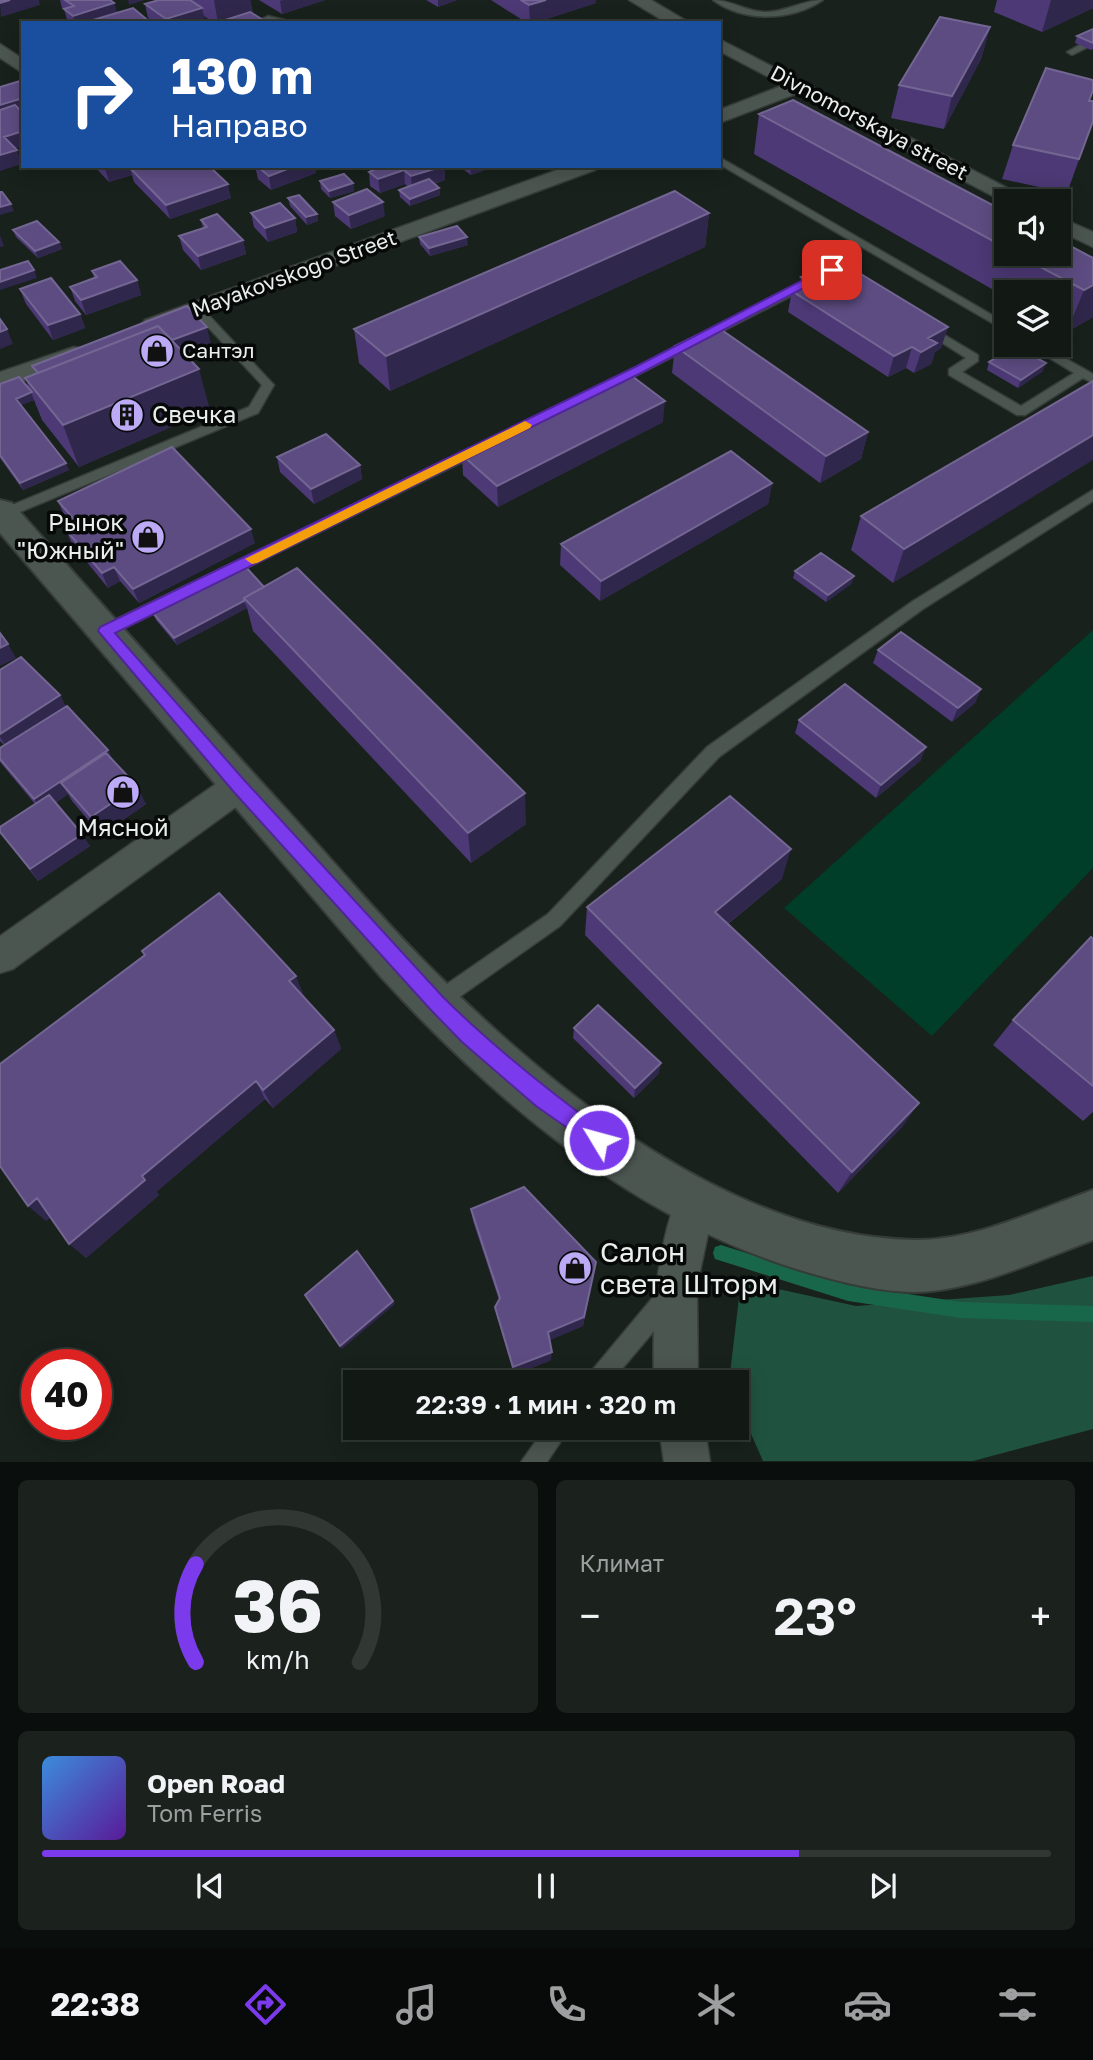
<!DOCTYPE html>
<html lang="ru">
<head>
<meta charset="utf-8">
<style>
  :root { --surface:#121915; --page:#1b221e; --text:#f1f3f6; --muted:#9ca0a0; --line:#313834; --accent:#7c3aed }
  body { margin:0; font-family:"Golos Text",sans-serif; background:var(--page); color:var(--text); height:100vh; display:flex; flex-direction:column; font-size:26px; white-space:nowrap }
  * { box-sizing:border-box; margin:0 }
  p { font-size:23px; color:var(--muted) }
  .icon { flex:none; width:38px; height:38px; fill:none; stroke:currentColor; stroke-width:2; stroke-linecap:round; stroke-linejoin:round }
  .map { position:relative; height:1462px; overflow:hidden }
  .sheet { display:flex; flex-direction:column; gap:18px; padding:18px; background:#0a0e0c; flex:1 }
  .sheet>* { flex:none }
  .hud { position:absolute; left:21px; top:21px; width:700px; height:147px; border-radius:0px; box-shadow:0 4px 18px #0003,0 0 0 2px var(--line); background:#1a4fa0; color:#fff; overflow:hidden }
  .tools { position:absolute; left:994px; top:189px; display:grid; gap:14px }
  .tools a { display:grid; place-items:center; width:77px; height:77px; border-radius:0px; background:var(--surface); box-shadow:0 4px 18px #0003,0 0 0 2px var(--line); font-size:35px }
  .speed { position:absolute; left:21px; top:1349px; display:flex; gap:14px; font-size:35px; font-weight:700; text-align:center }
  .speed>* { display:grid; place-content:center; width:91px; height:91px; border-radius:50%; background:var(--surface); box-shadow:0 4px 18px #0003,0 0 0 2px var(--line); line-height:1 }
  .speed .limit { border:10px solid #d22; background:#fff; color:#111 }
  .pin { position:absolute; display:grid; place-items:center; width:60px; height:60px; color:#fff; margin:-30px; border-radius:14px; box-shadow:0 4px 10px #0006 }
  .me { position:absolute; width:77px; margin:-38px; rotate:307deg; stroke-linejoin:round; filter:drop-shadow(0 0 5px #0008) }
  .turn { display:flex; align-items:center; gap:24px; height:147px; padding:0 35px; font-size:32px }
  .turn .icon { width:91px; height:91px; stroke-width:2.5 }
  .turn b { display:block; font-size:49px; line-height:60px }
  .big { font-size:52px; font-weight:600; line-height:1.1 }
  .sheet .card { flex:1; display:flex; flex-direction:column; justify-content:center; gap:10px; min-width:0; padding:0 24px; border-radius:10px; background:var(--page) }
  .sheet .dial { align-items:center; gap:0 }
  .dial svg { height:182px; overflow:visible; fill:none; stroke:var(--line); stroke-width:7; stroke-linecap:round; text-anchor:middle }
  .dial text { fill:var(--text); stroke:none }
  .song { display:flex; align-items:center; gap:21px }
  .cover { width:84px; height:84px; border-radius:10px; background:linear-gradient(135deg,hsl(210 70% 55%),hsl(270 70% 35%)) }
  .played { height:7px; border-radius:4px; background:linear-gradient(90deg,var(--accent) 75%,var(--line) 75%) }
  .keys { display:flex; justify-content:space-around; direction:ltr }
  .heat { display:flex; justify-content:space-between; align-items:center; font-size:38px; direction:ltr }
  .sheet .tiles { flex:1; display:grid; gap:18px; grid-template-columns:1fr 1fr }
  .card:last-child { grid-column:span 2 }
  .trip { position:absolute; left:343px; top:1370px; width:406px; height:70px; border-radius:0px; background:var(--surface); box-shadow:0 4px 18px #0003,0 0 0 2px var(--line); font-weight:600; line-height:70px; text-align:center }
  .dock { display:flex; height:112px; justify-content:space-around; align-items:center; background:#070a08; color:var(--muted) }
  .dock .icon { width:49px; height:49px }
  .dock .current { color:var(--accent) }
  .dock b { font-size:32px; color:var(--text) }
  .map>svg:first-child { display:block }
</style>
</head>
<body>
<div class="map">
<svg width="1093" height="1462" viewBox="0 0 1093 1462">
  <rect width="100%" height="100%" fill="#18211c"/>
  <!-- green -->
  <path fill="#003e2a" d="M1093,630v238l-161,168 -148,-128z"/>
  <!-- forest -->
  <path fill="#20533f" d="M1093,1276v153l-120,32h-210l-26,-59v-20h-8l12,-101 115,25 153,-11z"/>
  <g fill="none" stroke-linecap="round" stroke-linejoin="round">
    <!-- stream -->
    <path fill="#19674b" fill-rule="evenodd" d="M721,1245l127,40 113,17 132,4v16l-132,-4 -113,-17 -133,-42 -2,-6 2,-6z"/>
    <!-- service casing -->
    <g stroke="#363c39" stroke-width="3">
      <path id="service" d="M713,0c19,0 35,13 55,12 19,-1 36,-12 55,-12 -31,21 -79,23 -110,0z
        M268,16l21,5 1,2h-36z
        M1083,43l3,1v4l-14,7 -5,-3z
        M719,157l287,166v8l-287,-167z
        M832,267l25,14 -10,2 -15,-8 -218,112 -4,1 -6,-4z
        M197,306l4,1 73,78 -16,28 -250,104 -8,1v-8l249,-103 13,-22 -69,-74v-4z
        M926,324l52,31v6l-16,11 59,34 53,-33 -46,-28h14l51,29v9l-10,-5 -58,37h-8l-68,-40v-6l17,-11 -44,-28v-4z
        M480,444l5,1v6l-375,184h-10l-2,-4 2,-4z
        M1093,490v11l-170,108 -204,148 -159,169 -115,81 -7,3 -7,-3 -2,-6 2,-6 117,-81 159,-167 206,-146z
        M667,1287l8,3 3,8 -3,8 -64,76h-25l3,-8 70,-84z
        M545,1428h25l-23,34h-26z"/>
    </g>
    <!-- minor casing -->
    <g stroke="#363c39" stroke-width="3">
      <path id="minor" d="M629,0h22l39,23h-23z
        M719,39l306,158 4,4 -23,2 -208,-110 -79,30v-13l65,-25 -65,-34z
        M0,44l23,15v14l-23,-15z
        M568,166h30l-3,4 -434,160h-16l-4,-5 4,-5z
        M1059,217l34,15v15l-34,-16z
        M74,347l9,2 3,5 -3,5 -83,30v-17z
        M239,773l12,3 4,10 -4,10 -238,173 -13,4v-37l227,-160z
        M695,1181l14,6 6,14 -18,85 1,96h-44c-2,-65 1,-134 27,-195z
        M659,1428h46l5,34h-46z"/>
    </g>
    <!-- tertiary casing -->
    <g stroke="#363c39" stroke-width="4">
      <path id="tertiary" d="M0,500l12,3c93,105 187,211 282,315 48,53 94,108 145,158 120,120 297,261 475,264 61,1 122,-30 179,-50v50c-52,19 -106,45 -161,51 -38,4 -79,-6 -115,-16 -173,-48 -317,-168 -436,-298l-381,-444z"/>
    </g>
    <!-- service -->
    <use href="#service" fill="#4c5651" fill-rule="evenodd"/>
    <!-- minor -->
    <use href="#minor" fill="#4c5651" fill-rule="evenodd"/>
    <!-- tertiary -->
    <use href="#tertiary" fill="#4c5651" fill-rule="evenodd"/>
  </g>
  <!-- wall -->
  <path fill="#4c3975" d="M60,0h50l4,3 3,10 34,10h-83l-4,-14 -2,-1z
    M159,0h91l3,13 15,10h-54l-10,-7 1,5 -6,2h-43l-8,-5 -3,-14z
    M259,0h66l-43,14z
    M426,0h31l-19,7z
    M491,0h105v3l-62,20h-7z
    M997,0h96v8l-51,24 -48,-20z
    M990,27l-9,32 -37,70 -53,-11 8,-33z
    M1093,29v20l-2,1 -16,-7 2,-7z
    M1089,101l4,20 -26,72 -65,-14 11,-34z
    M759,114l247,98v42h53l34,4v59l-26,15 -8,-5v-35h-53v5l-252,-143z
    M94,166h115l22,32 -61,21 -36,-37 -2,-7 -23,7z
    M255,166h60l1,7 -45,17 -13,-11z
    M366,166h78l1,14 -11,4 5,4 1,7 -30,11 -10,-9 -1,-7 9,-3 -3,-3 -25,9 -10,-7 -1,-14 7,-3 -5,2z
    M459,166h37l-25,9z
    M320,181l33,2 1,8 -24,7 -9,-9z
    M288,198l29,16 1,7 -11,4 -17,-19z
    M333,202l52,14 -34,13 -16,-13z
    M251,213l44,5 2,14 -29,10 -14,-15z
    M709,213l-4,34 -315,144 -31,-28 -5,-34z
    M201,220l42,20 3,14 -45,16 -18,-20 -4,-14 24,-8z
    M13,230l46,12 3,7 -24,9 -22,-21z
    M419,237l49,8 -38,11 -10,-12z
    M92,271l45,9 4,15 -55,20 -11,-14 -5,-14 24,-9z
    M826,274l122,53 -7,21 -6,4 -4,12 -17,9 -8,-5 -18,9 -100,-65 4,-21 7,-3 2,-11z
    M20,289l60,25 5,14 -32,12 -27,-36z
    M675,346l193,86 -7,27 -41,24 -148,-110z
    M212,348l-24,9 22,53 -131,57 -37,-47 -8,-20 -13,5 48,65 -46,20 -23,-32v-74l30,6 -5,-12 11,-4 -4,-8z
    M989,362l54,9 -25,17 -31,-18z
    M1093,381l-200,202 -42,-33 10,-34z
    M663,422l-165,85 -35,-32 -1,-20z
    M277,457l83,8 2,14 -48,25 -34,-32z
    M772,483l-4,21 -168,97 -40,-36 1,-21z
    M58,501l197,42 -116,60 -19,-22 -12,7 -36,-44 -6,-14 7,-4 -9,-11z
    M795,571l59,5 -3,8 -25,18 -33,-24z
    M264,587l262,237 -55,39 -218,-232 -6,-23 -70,37 -21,-25 -3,-7z
    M878,650l103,39 -6,14 -23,19 -79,-59z
    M0,670l60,25 6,12 42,43 4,9 34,45 -45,31 -29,-34 -4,-7 -13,9 35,43 -52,35 -38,-49 35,-28 -35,-42v-14l4,-3 -4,-4z
    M799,720l122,40 -45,38 -81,-65z
    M782,879l-54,45 175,202 -65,67 -253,-258 2,-28z
    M1093,939v173l-10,9 -90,-76 20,-25z
    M142,951l162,45 -1,1 31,33 7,19 -68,59 -8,-9 -109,93 3,3 -73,63 -36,-41 -4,4 98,-266z
    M574,1028l85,45 -25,25 -61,-60z
    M471,1209l125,53 -13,64 -34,14 2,20 -37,15 -17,-59 -2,-9 4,-7 -26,-79z"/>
  <!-- shaded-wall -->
  <path fill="#30274c" d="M10,0h29l1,5 -39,12 -1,-14z
    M128,0h17l-16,5z
    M214,0h36l3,15 -35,8z
    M283,0h42l-43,14 -2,-13z
    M438,0h19l-19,7z
    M546,0h50v3l-62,20h-4l-1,-18z
    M1051,0h42v8l-51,24z
    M114,3l4,13 -21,7h-22l-2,-7z
    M202,8l3,13 -6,2h-32l-1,-4z
    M990,27l-9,32 -37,70 8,-33z
    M23,98v16l-23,7v-16z
    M23,131v15l-14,5 -5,-14z
    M17,150l5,14 -22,7v-16z
    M111,166h49l-30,2 2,7 -23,7 -4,-14z
    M295,166h20l1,7 -45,17 -2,-14z
    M370,166h6v3l-5,2z
    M444,166l1,14 -33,10 -1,-14z
    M470,166h26l-25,9z
    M404,170l1,14 -25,9 -2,-14z
    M353,183l1,8 -24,7 -1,-7z
    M228,184l3,14 -61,21 -4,-14z
    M439,188l1,7 -30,11v-7z
    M383,202l2,14 -34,13 -2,-14z
    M11,204l3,7 -14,4v-8z
    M709,213l-4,34 -315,144 -4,-35z
    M317,214l1,7 -11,4 -1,-8z
    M295,218l2,14 -29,10 -3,-14z
    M0,235l4,11 -4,1z
    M467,237l1,8 -38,11 -1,-8z
    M243,240l3,14 -45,16 -3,-14z
    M59,242l3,7 -24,9 -3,-7z
    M34,270l3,8 -37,12v-8z
    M137,280l4,15 -55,20 -5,-15z
    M1093,285v32l-26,15 17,-42z
    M80,314l5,14 -32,12 -5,-15z
    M207,327l5,21 -153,61 -9,-21z
    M948,327l-7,21 -6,4 -4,12 -17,9 7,-21 7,-14z
    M7,329l6,15 -13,5v-17z
    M912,347l-6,21 -18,9 6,-21z
    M1046,363l-3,8 -25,17 3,-8z
    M199,369l11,41 -131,57 -16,-42z
    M31,392l3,8 -15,6 -3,-7z
    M665,401l-2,21 -165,85 -1,-21z
    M868,432l-7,27 -41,24 6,-27z
    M1093,435v25l-200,123 11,-34z
    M66,463l3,7 -46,20 -3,-7z
    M360,465l2,14 -48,25 -3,-15z
    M772,483l-4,21 -168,97 1,-20z
    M251,529l4,14 -116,60 -6,-14z
    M114,567l6,14 -12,7 -6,-15z
    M854,576l-3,8 -25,18 2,-7z
    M244,601l3,7 -70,37 -3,-7z
    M8,644l8,14 -16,8v-18z
    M981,689l-6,14 -23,19 6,-14z
    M60,695l7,14 -60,39 -7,-11v-3z
    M926,747l-5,13 -45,38 5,-13z
    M108,750l7,14 -54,19 7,11 -26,17 -8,-12z
    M137,786l9,18 -45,31 -10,-18z
    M525,793l1,31 -55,39 -3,-30z
    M82,834l8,12 -52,35 -8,-12z
    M791,849l-9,30 -74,61 7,-28z
    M296,976l8,20 -7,6 -8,-21z
    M334,1030l7,19 -68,59 -10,-18z
    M661,1063l-2,10 -25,25 1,-10z
    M256,1081l9,18 -109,93 3,3 -73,63 -17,-14 73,-68z
    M919,1103l-16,23 -65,67 14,-21z
    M37,1198l18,16 -9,7 -18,-15z
    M596,1262l-13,64 -35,15v-9z
    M393,1301l2,3 -53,45 -2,-3z
    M552,1352l-1,8 -37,15 -1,-8z"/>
  <!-- building -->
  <path fill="#5d4c82" stroke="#736692" stroke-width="2" d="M0,0h10l-10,3z
    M65,0h45l4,3 -41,13 -9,-7 10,-3z
    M159,0h31l12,8 -36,11 -21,-15z
    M521,0h25l-17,5z
    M133,8l18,15h-68z
    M250,12l18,11h-52z
    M940,17l50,10 -38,69 -53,-11z
    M1093,29v14l-16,-7z
    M1046,68l47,12v10l-4,11h4v20l-14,38 -66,-14z
    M23,80v18l-23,7v-18z
    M793,100l213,112v36l-247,-134z
    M15,105l8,8v18l-19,6 13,13 -17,5v-45z
    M135,166h74l19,18 -62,21 -36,-37z
    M257,166h38l-26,10z
    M382,166h62l-33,10 -7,-6 -26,9 -9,-7z
    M344,174l9,9 -24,8 -9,-10z
    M429,179l10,9 -29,11 -11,-9z
    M367,189l16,13 -34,13 -16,-13z
    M675,191l34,22 -323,143 -32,-27z
    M0,192h2l9,12 -11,3z
    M299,195l18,19 -11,3 -18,-19z
    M280,203l15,15 -30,10 -14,-15z
    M217,214l26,26 -45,16 -19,-20 28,-9 -6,-7z
    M37,221l22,21 -24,9 -22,-21z
    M457,226l10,11 -38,11 -10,-11z
    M1059,240l34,18v27l-9,5 -68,-36h43z
    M28,261l6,9 -34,12v-12z
    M120,261l17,19 -56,20 -11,-13 27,-10 -5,-6z
    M846,265l102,62 -20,11 9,5 -16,9 -9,-5 -18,9 -102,-65 18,-9 -9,-5 16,-8 9,5z
    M51,278l29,36 -32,11 -28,-36z
    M187,306l20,21 -35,13 -14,-14 -120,47 -6,-7z
    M0,319l7,10 -7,3z
    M158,326l41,43 -136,56 -38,-47z
    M716,326l152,106 -42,24 -151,-110z
    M1015,346l31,17 -25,17 -32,-18z
    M628,373l37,28 -168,85 -35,-31z
    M19,377l13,15 -16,7 50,64 -46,20 -20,-28v-71z
    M1093,381v54l-189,114 -43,-33z
    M326,434l34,31 -49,24 -34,-32z
    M172,447l79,82 -118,60 -19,-22 -12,6 -36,-43 12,-6 -20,-23z
    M731,451l41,32 -171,98 -40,-37z
    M821,553l33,23 -26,19 -33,-24z
    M244,565l20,22 -20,11v3l-70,37 -21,-25z
    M297,568l228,225 -57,40 -224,-235z
    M901,632l80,57 -23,19 -80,-58z
    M0,633l8,11 -8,4z
    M21,657l39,38 -60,39v-64z
    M845,684l81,63 -45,38 -82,-65z
    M67,706l41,44 -74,49 -34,-40v-11z
    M106,753l31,33 -46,31 -30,-34z
    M49,795l33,39 -52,35 -30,-37v-5z
    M730,796l61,53 -76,63 204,191 -67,69 -265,-265z
    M219,893l77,83 -7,5 45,49 -71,60 -7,-9 -114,95 3,4 -76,64 -32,-46 -9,8 -28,-40v-102l145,-109 -3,-4z
    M1091,937l2,2v147l-80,-66z
    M598,1005l63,58 -26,25 -61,-60z
    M524,1187l72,75 -12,55 -36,15 4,20 -39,15 -18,-60 5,-9 -29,-89z
    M357,1251l36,50 -53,45 -35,-51z"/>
  <!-- route -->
  <path fill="#7c3aed" stroke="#51269a" stroke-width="2" d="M828,267l10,3 -195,102 -528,261 130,148 198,216c50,50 106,94 163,136l3,7 -3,8 -7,2 -63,-44 -74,-64 -32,-33 -197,-218 -135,-160 2,-4 535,-260z"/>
  <!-- slow -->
  <path fill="#f59e0b" d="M525,421l7,4 -2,3 -273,135 -5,1 -7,-5z"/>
  <!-- icons -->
  <defs>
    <g id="shop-disc" transform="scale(1.75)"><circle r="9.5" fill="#bcaaf6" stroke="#060908"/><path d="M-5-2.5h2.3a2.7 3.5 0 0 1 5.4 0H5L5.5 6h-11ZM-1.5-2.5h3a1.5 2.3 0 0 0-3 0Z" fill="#111"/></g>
    <g id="building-disc" transform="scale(1.75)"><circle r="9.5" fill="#bcaaf6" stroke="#060908"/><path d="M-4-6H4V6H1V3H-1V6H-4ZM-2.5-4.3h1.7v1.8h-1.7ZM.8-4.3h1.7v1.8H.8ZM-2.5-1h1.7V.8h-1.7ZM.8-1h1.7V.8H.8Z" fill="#111"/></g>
  </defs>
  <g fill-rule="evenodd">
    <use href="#shop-disc" x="157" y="351"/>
    <use href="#building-disc" x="127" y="415"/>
    <use href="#shop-disc" x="148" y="537"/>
    <use href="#shop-disc" x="123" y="792"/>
    <use href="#shop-disc" x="575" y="1268"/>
  </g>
  <g text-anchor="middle" stroke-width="7" stroke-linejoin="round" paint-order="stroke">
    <!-- far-street labels -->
    <g font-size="21" fill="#e9efec" stroke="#060908">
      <text transform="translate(869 123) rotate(28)" y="7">Divnomorskaya street</text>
      <text transform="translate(294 274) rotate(-20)" y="7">Mayakovskogo Street</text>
    </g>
    <!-- far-poi labels -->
    <g font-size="21" fill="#e9efec" stroke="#060908" text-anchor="start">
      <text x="182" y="358">Сантэл</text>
    </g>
    <!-- poi labels -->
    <g font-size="24" fill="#e9efec" stroke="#060908" text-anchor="start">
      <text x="152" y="423">Свечка</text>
      <text x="124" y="531" text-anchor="end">Рынок<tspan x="124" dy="28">"Южный"</tspan></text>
      <text x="123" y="836" text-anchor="middle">Мясной</text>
    </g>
    <!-- near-poi labels -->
    <g font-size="28" fill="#e9efec" stroke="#060908" text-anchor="start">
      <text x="600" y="1262">Салон<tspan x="600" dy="32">света Шторм</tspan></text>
    </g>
  </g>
</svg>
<div class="tools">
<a><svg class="icon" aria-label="sound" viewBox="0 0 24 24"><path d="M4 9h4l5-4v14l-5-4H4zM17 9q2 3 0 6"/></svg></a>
<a><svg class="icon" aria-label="layers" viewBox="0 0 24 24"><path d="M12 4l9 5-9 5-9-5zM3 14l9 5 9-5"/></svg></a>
</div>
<div class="speed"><div class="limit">40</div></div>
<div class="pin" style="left:832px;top:270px;background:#d93025"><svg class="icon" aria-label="arrive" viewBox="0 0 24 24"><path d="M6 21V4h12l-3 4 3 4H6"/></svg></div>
<svg class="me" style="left:599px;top:1140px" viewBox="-20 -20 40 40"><circle r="17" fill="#7c3aed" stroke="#fff" stroke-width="3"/><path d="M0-11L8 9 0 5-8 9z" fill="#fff"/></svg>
<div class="trip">22:39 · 1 мин · 320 m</div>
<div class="hud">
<div class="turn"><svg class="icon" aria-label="right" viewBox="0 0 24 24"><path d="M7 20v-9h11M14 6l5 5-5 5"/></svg><div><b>130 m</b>Направо</div></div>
</div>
</div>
<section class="sheet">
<div class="tiles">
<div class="card dial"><svg viewBox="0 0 100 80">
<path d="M14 69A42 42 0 1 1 86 69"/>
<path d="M14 69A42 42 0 0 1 14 26" stroke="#7c3aed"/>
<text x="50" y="56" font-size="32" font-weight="700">36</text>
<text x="50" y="72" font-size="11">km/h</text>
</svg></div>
<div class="card"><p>Климат</p>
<div class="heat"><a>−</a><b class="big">23°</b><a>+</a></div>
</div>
<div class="card">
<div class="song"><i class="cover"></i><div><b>Open Road</b><p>Tom Ferris</p></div></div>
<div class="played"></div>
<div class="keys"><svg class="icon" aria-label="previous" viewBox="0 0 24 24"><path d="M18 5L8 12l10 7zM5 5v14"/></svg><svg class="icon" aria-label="pause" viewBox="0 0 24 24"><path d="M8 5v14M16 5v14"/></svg><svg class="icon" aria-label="next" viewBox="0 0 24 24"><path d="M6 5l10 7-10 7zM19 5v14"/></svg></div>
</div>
</div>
</section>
<nav class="dock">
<b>22:38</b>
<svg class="icon current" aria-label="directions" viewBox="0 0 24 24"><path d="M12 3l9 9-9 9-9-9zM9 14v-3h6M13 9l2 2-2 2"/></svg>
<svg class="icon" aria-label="music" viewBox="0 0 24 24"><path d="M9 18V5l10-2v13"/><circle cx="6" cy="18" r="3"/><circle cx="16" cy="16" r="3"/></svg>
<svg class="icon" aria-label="phone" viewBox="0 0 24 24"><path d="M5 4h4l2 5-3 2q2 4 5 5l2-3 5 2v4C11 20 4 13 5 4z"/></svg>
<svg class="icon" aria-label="climate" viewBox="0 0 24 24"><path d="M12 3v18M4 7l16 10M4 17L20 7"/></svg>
<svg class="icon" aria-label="car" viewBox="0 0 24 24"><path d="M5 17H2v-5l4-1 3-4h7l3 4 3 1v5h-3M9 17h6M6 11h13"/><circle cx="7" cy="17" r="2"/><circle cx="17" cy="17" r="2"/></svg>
<svg class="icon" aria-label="filters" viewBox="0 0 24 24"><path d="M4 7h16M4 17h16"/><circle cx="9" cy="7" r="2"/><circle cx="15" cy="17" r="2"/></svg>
</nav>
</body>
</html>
